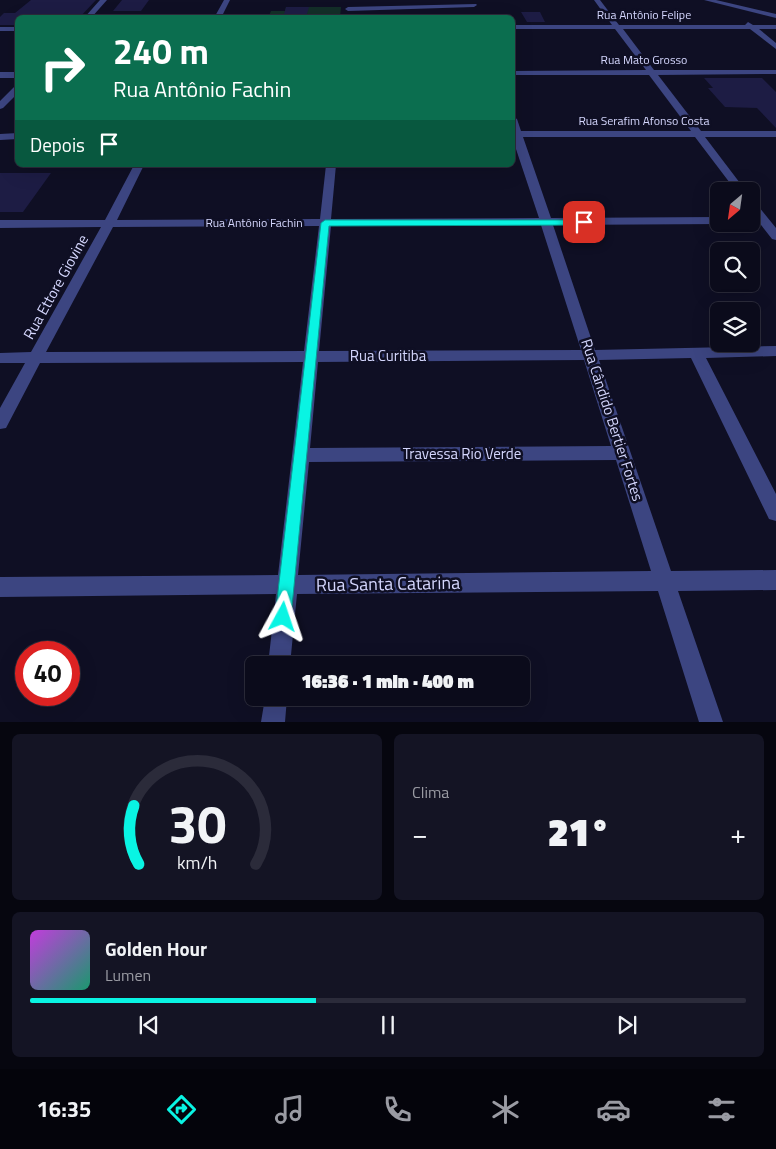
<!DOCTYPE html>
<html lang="pt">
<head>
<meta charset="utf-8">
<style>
  :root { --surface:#0b0b1b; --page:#141424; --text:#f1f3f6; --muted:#9a9ba3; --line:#2b2b3a; --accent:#09f4e3 }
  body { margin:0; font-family:"Titillium Web",sans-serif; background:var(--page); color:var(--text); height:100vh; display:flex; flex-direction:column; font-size:19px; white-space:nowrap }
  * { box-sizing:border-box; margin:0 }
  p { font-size:16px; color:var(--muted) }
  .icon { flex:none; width:28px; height:28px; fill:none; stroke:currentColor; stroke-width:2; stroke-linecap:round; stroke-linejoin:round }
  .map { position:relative; height:722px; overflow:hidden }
  .panel { display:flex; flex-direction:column; gap:12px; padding:12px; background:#06060f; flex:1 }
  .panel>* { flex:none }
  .banner { position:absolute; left:15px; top:15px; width:500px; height:152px; border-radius:8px; box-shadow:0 5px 20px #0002,0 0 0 1px var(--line); background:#0b6e4f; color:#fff; overflow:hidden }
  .needle { width:32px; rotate:209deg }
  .controls { position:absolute; left:710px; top:182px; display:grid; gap:10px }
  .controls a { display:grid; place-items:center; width:50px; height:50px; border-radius:8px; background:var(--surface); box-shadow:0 5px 20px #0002,0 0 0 1px var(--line); font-size:25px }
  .speed { position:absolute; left:15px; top:641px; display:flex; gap:10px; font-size:25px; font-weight:700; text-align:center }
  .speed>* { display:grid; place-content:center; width:65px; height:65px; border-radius:50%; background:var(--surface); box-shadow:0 5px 20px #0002,0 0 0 1px var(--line); line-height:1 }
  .speed .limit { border:8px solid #d22; background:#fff; color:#111 }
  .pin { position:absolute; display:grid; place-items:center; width:42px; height:42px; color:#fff; margin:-21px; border-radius:10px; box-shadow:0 2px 8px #0006 }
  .me { position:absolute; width:55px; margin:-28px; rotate:5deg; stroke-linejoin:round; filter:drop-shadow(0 0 4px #0008) }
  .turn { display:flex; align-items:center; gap:18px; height:105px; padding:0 15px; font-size:22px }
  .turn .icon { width:65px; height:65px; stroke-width:2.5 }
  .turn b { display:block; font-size:35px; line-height:42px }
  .then { display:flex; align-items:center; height:48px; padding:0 15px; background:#0003; gap:10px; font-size:19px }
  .big { font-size:38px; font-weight:800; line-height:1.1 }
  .panel .card { flex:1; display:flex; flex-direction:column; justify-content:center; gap:8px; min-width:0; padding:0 18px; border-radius:8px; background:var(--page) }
  .panel .dial { align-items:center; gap:0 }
  .dial svg { height:130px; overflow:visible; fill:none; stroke:var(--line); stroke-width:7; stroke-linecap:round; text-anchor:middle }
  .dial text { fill:var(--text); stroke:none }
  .song { display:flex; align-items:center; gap:15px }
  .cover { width:60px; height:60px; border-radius:8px; background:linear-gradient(135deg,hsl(290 70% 55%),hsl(160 70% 35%)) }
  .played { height:5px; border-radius:2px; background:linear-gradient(90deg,var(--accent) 40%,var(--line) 40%) }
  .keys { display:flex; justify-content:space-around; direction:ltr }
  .heat { display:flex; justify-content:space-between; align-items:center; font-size:28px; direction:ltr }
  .panel .tiles { flex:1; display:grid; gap:12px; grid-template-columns:1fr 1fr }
  .card:last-child { grid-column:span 2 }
  .trip { position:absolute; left:245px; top:656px; width:285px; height:50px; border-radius:8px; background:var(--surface); box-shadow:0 5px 20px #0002,0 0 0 1px var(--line); font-weight:800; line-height:50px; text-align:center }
  .tab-bar { display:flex; height:80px; justify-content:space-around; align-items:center; background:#04040b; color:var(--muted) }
  .tab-bar .icon { width:35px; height:35px }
  .tab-bar .current { color:var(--accent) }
  .tab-bar b { font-size:22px; color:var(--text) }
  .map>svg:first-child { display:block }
</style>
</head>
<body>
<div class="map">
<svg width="776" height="722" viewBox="0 0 776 722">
  <rect width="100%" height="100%" fill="#0f0f24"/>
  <!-- green -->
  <path fill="#132e28" d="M286,7h55l-1,10 -72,1 3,-7h14z"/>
  <!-- building -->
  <path fill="#1d1c44" d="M31,0h65l-17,18h-61v7h-18v-8l4,-4h11z
    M122,0h27l-8,11h-28z
    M286,7h23l-3,10 -23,1z
    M521,12h19l5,10h-18z
    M704,78h58l14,14v36l-19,-20 -32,-1 -17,-19h5z
    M0,173h51l-28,39h-23z"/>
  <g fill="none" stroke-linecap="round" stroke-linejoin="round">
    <!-- minor -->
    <path fill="#3c4581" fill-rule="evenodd" d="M100,0h7l-16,18h-7z
      M224,0h6l-9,18h-7z
      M594,0h6l19,25h126l3,-3 5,3h23v4h-17l17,14v6l-26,-20h-127l31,41h122v4l-118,1 43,56h75v6h-71l41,54h-10l-41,-54h-172l28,81 168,-1v7h3l-169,1 42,125 181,-4v10l-70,2 70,136v27l-7,-2 -78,-161 -92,2 72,211 105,-1v20l-98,1 45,131h-24l-41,-131 -361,3 -7,71h-22l8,-71 -276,3v-20l278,-2 25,-213 -263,1 -34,65 -6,1v-21l25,-45h-25v-10l31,-1 70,-125 -101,1v-8h105l29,-55h10l-27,55 203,-1 6,-54h10l-5,54 208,-1 -27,-81v-21l5,3 4,12h170l-42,-56h-137v-4l134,-1 -31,-41h-103v-4h100zM541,225l40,125 -262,1 12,-125zM319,226l-15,125 -258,1 67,-125zM584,360l27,86 -301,2 8,-86zM616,460l35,111 -353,4 11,-113z
      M704,0h12l60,14v4z
      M476,4l1,1 -3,2 -126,4 -3,-2 3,-2z
      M0,27h18v4h-18z
      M0,72h18v6h-18z
      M15,86h3v7l-15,15 -3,1v-8z
      M18,133v6l-18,1v-6z
      M751,201l4,1 21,26v12l-4,-1 -21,-27z
      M265,698h22l-2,24h-24z"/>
  </g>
  <!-- route -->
  <path fill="#09f4e3" stroke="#069f94" d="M325,220h259l5,2 -5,3 -255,1 -38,391 -2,6 -6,2 -5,-2 -3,-6 46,-394z"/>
  <g text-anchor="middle" stroke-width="5" stroke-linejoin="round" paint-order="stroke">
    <!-- far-street labels -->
    <g font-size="12" fill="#d4d6fd" stroke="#0f0f24">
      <text x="644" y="19">Rua Antônio Felipe</text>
      <text x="644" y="64">Rua Mato Grosso</text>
      <text x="644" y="125">Rua Serafim Afonso Costa</text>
      <text x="254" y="227">Rua Antônio Fachin</text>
    </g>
    <!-- street labels -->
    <g font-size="15" fill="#d4d6fd" stroke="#0f0f24">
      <text transform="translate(56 287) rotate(-61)" y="5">Rua Ettore Giovine</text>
      <text x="388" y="361">Rua Curitiba</text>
      <text transform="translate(612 420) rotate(72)" y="5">Rua Cândido Bertier Fortes</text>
      <text x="462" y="459">Travessa Rio Verde</text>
    </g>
    <!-- near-street labels -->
    <g font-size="18" fill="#d4d6fd" stroke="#0f0f24">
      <text transform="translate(388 584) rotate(-1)" y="6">Rua Santa Catarina</text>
    </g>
  </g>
</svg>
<div class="controls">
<a><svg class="needle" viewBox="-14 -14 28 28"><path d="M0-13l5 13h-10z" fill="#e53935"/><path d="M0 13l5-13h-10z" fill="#9a9ba3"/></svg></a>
<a><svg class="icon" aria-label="search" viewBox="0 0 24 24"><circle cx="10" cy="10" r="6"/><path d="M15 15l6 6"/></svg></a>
<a><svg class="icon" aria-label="layers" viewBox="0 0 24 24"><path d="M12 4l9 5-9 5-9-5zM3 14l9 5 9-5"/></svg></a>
</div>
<div class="speed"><div class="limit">40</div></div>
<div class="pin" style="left:584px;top:222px;background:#d93025"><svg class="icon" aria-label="arrive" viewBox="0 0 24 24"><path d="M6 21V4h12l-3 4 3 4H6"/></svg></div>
<svg class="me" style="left:283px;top:617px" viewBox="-20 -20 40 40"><path d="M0-17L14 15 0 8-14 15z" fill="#09f4e3" stroke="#fff" stroke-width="4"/></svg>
<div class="trip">16:36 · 1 min · 400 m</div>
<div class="banner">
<div class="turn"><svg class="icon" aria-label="right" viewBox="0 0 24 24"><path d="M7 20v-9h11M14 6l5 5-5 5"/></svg><div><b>240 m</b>Rua Antônio Fachin</div></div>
<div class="then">Depois<svg class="icon" aria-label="arrive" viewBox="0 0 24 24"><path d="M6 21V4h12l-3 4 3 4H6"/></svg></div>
</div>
</div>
<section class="panel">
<div class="tiles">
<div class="card dial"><svg viewBox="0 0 100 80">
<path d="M14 69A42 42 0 1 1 86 69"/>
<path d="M14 69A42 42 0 0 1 11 33" stroke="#09f4e3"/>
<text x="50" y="56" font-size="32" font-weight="700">30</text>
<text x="50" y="72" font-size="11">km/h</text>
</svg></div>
<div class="card"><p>Clima</p>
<div class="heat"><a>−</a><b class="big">21°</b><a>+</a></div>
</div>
<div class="card">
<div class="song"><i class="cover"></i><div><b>Golden Hour</b><p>Lumen</p></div></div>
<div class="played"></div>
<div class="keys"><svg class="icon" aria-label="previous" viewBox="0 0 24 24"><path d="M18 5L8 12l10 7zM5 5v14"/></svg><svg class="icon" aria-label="pause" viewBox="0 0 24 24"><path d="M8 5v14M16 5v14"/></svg><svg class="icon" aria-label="next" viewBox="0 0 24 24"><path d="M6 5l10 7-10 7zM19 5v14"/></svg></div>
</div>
</div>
</section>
<nav class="tab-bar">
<b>16:35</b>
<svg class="icon current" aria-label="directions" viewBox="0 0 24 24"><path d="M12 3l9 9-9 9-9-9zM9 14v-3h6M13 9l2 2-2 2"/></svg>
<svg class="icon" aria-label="music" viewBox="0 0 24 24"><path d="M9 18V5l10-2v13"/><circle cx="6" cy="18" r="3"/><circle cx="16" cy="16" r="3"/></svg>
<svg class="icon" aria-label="phone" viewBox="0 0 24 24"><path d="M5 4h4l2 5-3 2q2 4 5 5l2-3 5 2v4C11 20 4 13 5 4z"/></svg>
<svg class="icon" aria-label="climate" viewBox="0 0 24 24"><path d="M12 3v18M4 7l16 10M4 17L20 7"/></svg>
<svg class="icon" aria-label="car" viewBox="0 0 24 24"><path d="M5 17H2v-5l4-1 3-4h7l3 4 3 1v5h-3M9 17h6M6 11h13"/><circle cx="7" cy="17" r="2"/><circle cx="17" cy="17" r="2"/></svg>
<svg class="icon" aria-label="filters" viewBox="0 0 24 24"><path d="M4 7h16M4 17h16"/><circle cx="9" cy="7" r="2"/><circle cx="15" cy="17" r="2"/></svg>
</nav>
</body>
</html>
